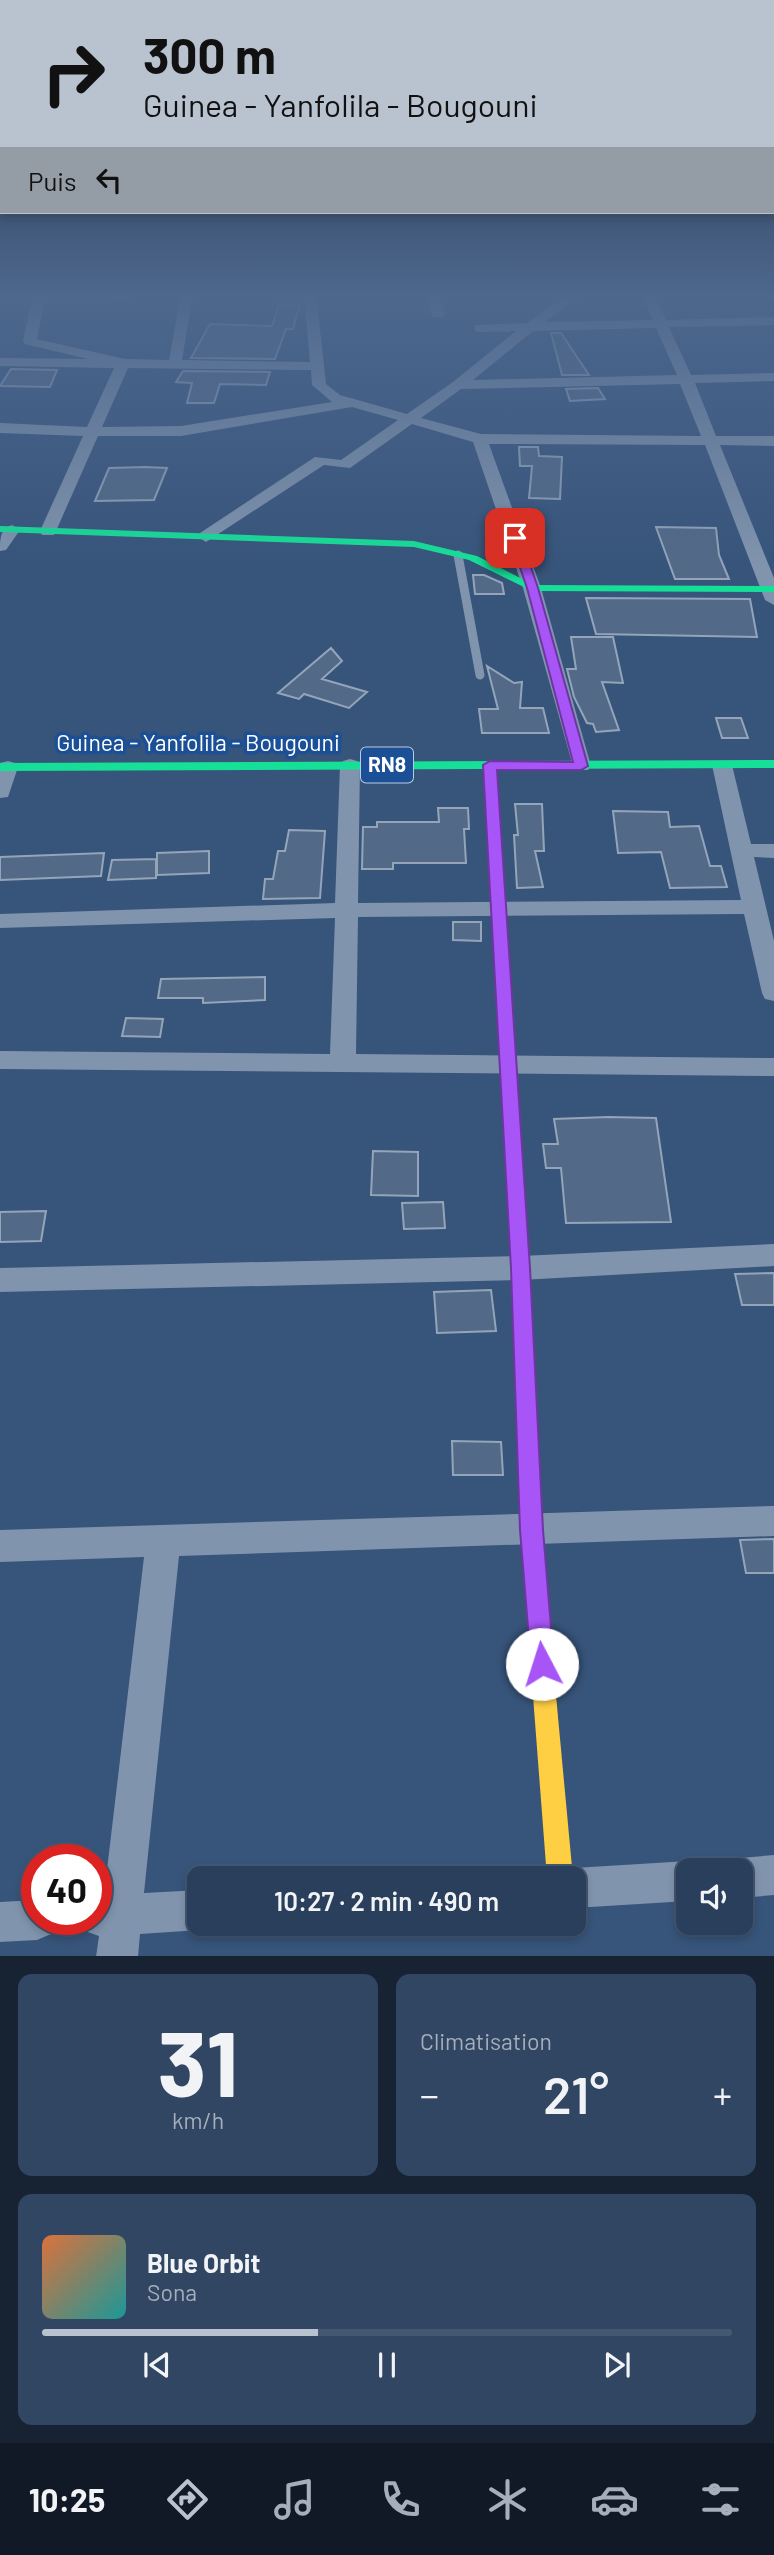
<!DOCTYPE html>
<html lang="fr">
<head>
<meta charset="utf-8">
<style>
  :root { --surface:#293f5c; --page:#314662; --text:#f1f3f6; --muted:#a5afbb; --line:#455872; --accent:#b9c3d0 }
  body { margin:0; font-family:Barlow,sans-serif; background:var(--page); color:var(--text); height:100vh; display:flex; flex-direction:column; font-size:26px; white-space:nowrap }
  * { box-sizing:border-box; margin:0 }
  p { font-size:23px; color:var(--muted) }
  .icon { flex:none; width:38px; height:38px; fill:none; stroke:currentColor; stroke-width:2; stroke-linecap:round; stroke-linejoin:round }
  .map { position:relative; height:1956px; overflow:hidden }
  .drawer { display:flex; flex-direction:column; gap:18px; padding:18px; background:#172333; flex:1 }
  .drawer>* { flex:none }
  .hud { position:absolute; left:0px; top:0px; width:775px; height:214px; box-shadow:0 4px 10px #0003,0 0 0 2px var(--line); background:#b9c3d0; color:#111; overflow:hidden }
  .buttons { position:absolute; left:676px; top:1858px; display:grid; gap:14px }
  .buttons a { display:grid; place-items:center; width:77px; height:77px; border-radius:14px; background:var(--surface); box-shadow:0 4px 10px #0003,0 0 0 2px var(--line); font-size:35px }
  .speed { position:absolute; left:21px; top:1844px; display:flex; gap:14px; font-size:35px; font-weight:700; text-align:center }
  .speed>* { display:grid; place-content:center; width:91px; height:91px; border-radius:50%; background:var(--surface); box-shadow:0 4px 10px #0003,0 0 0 2px var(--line); line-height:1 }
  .speed .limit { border:10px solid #d22; background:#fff; color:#111 }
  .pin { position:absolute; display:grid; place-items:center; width:60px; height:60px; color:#fff; margin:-30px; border-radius:14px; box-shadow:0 4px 10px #0006 }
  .me { position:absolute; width:77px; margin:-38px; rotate:355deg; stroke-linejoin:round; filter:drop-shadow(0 0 5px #0008) }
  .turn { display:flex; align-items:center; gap:24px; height:147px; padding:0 28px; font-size:32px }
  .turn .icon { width:91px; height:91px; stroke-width:2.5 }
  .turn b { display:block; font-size:49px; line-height:60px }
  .then { display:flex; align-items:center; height:66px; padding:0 28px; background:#0003; gap:14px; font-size:26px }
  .big { font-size:52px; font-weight:600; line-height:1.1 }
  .drawer .widget { flex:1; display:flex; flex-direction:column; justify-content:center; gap:10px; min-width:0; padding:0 24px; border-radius:14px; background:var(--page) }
  .drawer .dial { align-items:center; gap:0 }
  .dial b { font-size:91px; line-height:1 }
  .song { display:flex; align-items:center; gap:21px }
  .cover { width:84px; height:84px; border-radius:10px; background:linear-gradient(135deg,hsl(20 70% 55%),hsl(180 70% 35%)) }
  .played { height:7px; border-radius:4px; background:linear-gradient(90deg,var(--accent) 40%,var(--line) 40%) }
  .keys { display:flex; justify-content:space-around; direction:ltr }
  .heat { display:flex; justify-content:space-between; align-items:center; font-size:38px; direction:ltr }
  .drawer .tiles { flex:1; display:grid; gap:18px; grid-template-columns:1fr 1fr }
  .widget:last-child { grid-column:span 2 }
  .trip { position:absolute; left:187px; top:1866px; width:399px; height:70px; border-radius:14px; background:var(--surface); box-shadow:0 4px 10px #0003,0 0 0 2px var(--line); font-weight:600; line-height:70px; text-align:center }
  .tab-bar { display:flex; height:112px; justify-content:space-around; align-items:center; background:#101925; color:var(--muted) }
  .tab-bar .icon { width:49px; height:49px }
  .tab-bar .active { color:var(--accent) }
  .tab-bar b { font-size:32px; color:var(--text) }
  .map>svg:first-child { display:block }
</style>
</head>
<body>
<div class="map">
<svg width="774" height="1957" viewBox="0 0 774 1957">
  <rect width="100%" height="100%" fill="#37547a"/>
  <!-- building -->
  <path fill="#526987" stroke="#94a5ba" stroke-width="2" d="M279,304h21l-7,25h-7l-11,30 -84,-1 19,-34 62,2z
    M551,333h10l28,42h-27z
    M11,369l46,1 -7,17 -50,-1z
    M183,371l87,1 -4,13 -46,-1 -6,19h-27l5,-20 -16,-1z
    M598,388l7,11 -35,2 -4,-12z
    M519,447h19l1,9 23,1 -2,42 -31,-1 3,-32h-12z
    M145,467l22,1 -13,32 -59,1 14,-33z
    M656,527l60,1 3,27 10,24h-54z
    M473,575h11l18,8 2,11h-29z
    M586,598l164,1 7,38 -161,-3z
    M571,637h42l10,46 -21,-1 17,48 -23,2 -3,-8 -6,-1 -13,-26 -7,-28h9z
    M331,648l11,13 -20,18 45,13 -18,16 -45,-14 -5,5 -21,-6z
    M487,666l27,17 8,-1 -2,26h23l6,25h-67l-3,-24h19z
    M716,718h25l7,20h-26z
    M515,804h27l2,47h-9l8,36 -26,1 -3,-53h4z
    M438,808h30l1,21h-5l2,34h-73v6h-31l1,-42h14v-5h62z
    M613,811l55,1 2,15 29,-1 11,40h11l6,21 -57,1 -9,-36 -43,1z
    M289,830l36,1 -5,67 -57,1 2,-20h8l5,-28h7z
    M209,851v22l-52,2v-22z
    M104,853l-3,23 -101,4v-23z
    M156,859v19l-48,2 4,-20z
    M453,922h28v19l-28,-1z
    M265,977v23l-62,3v-5h-45l3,-19z
    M126,1018l37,1 -3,18 -38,-1z
    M608,1117l48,1 15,104 -105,1 -5,-55h-15l-3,-24h15l-4,-25z
    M373,1151l45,1v44l-47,-1z
    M443,1202l2,26 -41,1 -2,-26z
    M46,1211l-5,30 -41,1v-30z
    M774,1273v32h-32l-7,-31z
    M491,1290l5,41 -59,2 -3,-41z
    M452,1441l49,1 2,33h-50z
    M774,1539v34h-28l-6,-33z"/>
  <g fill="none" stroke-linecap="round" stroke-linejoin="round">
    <!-- lane -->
    <path stroke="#8094ad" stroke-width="9" d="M458,555l22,120"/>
    <!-- street -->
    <path fill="#8094ad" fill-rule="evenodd" d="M34,293h107l-34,10h-63l-7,36 88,20 44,1 12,-67h12l-11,67 128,2 -6,-69h12l10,91 14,11 67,19 46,-32 63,-51 -36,1 -5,-1v-6l52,-2 42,-30h15l-39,29 108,-2 -12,-27h13l12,27 108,-3v8l-105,2 22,48 83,-2v8l-79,2 21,53h58v10l-54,-1 54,133v27l-9,-5 -60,-155 -216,-1 52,144 50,178 -3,4h-14l-51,-182 -50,-146 -61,-18 -62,44 -26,-3 -118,77 -8,-5 2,-4 115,-76 26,3 57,-40 -46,-13 -171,29h-83l-42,95 -2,4h-12l-2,-4 43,-95 -83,-3v-10l87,4 27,-59 -114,-2v-8l88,1 -63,-15 -2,-3 8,-38h-31v-8zM656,328l21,47 -204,5 60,-49zM128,368l183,2 1,15 20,17 -151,24 -79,1zM680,384l21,52 -220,-2 -60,-16 40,-29z
      M427,293h12l6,21 -2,3h-10l-2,-3z
      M767,293h7v7l-5,-1z
      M12,525l8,5 -14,20 -6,1c0,-11 0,-23 12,-26z
      M350,759l7,2 3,4 -2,138 383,-3 -29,-135 3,-4h14l3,4 19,79h23v14l-20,-1 20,84v60l-9,-2 -3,-6 -18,-79 -386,3 -2,137 418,4v18l-774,-7v-18l330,3 5,-136 -335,10v-14l335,-11 5,-138 3,-4z
      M8,761l7,2 3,4 -10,30 -8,1v-35z
      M774,1244v22l-253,14 -521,12v-24l521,-12z
      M774,1506v30l-595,20 -35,337 56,-3v33h15l-15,7 -60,4 -2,23h-42l3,-21 -17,-6 -5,-10h19v-24l8,-1 40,-338 -144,5v-32z
      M774,1855v40l-34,3v-27h-17l3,-7 14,-6z
      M688,1861l14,6 2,4h-16v30l-114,7v-30h-16l2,-4 14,-6z
      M37,1900v20h20l-6,14 -14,6 -37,2v-40z"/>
    <!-- fast -->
    <path fill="#16e098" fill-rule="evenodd" d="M0,526l414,15 63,15 57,29 240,1v6l-242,-1 -63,-31 -55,-13 -414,-15z
      M774,760v8l-277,1 33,499 12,262 8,101 -3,8 -8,3 -8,-3 -3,-8 -8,-101 -8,-262 -29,-499 -483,2v-8z"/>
    <!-- slow -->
    <path fill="#ffcf43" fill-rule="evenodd" d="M539,1620l8,3 3,8 23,247h-26l-19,-247 3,-8z"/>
  </g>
  <!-- sky -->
  <linearGradient id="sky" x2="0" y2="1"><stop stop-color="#1e2e43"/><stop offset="0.52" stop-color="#4d678d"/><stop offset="1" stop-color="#4d678d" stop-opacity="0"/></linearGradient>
  <rect width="774" height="567" fill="url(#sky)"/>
  <!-- route -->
  <path fill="#a855f7" stroke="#6d37a1" stroke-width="2" d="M515,535l6,3 17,50 50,178 -7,4h-84l33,498 13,262 11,134 -3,8 -9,3 -8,-3 -3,-8 -11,-134 -9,-262 -28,-503 7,-4 83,1 -46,-174 -17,-50z"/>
  <g text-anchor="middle" stroke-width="7" stroke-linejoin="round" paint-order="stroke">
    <!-- shield labels -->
    <rect fill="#1b5096" stroke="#bbcae0" stroke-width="2" x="361" y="747.5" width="52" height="35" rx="5"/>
    <g font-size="21" font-weight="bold" fill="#fff">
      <text x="387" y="772">RN8</text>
    </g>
    <!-- street labels -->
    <g font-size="23" fill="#fff" stroke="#1b5096">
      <text x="198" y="751">Guinea - Yanfolila - Bougouni</text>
    </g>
  </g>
</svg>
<div class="buttons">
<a><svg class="icon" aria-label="sound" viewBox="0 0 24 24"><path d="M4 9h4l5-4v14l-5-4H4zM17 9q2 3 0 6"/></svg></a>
</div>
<div class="speed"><div class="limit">40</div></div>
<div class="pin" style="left:515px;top:538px;background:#d93025"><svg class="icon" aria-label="arrive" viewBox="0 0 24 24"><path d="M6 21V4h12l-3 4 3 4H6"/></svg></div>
<svg class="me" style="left:542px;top:1664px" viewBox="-20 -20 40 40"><circle r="19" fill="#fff"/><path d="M0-13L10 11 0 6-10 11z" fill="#a855f7"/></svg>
<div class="trip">10:27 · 2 min · 490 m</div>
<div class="hud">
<div class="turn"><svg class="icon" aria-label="right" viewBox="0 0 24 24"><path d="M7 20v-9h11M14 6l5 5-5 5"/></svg><div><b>300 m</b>Guinea - Yanfolila - Bougouni</div></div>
<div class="then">Puis<svg class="icon" aria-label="left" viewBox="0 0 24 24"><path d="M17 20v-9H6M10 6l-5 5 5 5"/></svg></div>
</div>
</div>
<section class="drawer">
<div class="tiles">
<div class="widget dial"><b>31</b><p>km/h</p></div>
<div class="widget"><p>Climatisation</p>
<div class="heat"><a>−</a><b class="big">21°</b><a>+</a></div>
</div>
<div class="widget">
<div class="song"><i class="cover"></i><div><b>Blue Orbit</b><p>Sona</p></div></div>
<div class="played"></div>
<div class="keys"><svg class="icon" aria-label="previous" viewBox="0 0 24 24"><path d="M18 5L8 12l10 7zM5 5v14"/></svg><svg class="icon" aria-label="pause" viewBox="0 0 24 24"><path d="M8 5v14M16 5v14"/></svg><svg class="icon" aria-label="next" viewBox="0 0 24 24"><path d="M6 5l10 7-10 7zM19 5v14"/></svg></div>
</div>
</div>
</section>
<nav class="tab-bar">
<b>10:25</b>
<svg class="icon active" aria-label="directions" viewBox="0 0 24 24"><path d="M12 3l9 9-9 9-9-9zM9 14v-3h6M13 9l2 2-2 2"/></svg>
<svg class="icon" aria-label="music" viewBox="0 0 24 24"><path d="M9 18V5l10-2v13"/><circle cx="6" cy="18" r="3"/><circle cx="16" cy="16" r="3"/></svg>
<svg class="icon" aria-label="phone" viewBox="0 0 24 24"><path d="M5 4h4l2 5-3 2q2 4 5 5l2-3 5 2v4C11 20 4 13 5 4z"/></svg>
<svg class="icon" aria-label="climate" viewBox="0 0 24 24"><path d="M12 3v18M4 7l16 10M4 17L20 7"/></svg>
<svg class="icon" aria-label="car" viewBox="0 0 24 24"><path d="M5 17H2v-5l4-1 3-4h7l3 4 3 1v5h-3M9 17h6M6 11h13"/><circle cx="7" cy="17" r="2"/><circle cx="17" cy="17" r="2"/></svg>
<svg class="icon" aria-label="filters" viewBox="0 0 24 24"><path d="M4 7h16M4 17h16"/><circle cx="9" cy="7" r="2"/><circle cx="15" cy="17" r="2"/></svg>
</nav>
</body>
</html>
